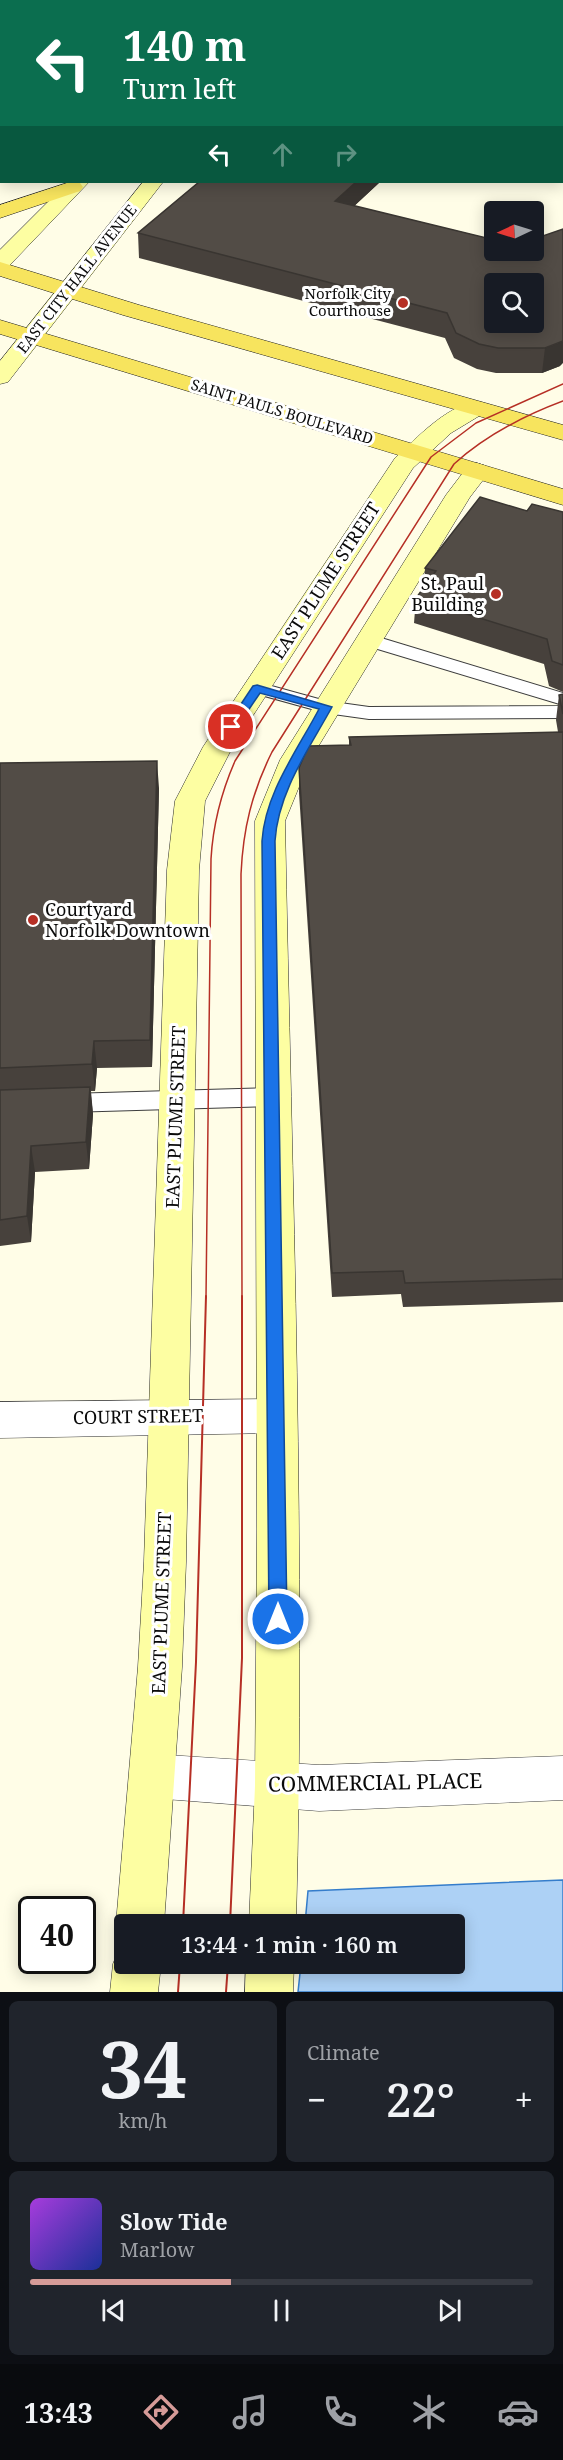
<!DOCTYPE html>
<html lang="en">
<head>
<meta charset="utf-8">
<style>
  :root { --surface:#171b24; --page:#20242c; --text:#f1f3f6; --muted:#9ea1a6; --line:#363941; --accent:#d69b98 }
  body { margin:0; font-family:"Noto Serif",serif; background:var(--page); color:var(--text); height:100vh; display:flex; flex-direction:column; font-size:22px; white-space:nowrap }
  * { box-sizing:border-box; margin:0 }
  p { font-size:20px; color:var(--muted) }
  .icon { flex:none; width:33px; height:33px; fill:none; stroke:currentColor; stroke-width:2; stroke-linecap:round; stroke-linejoin:round }
  .map { position:relative; height:1992px; overflow:hidden }
  .drawer { display:flex; flex-direction:column; gap:9px; padding:9px; background:#0d0f14; flex:1 }
  .drawer>* { flex:none }
  .top-card { position:absolute; left:0px; top:0px; width:564px; height:183px; box-shadow:0 3px 15px #0003; background:#0b6e4f; color:#fff; overflow:hidden }
  .needle { width:39px; rotate:266deg }
  .tools { position:absolute; left:484px; top:201px; display:grid; gap:12px }
  .tools a { display:grid; place-items:center; width:60px; height:60px; border-radius:6px; background:var(--surface); box-shadow:0 3px 15px #0003; font-size:30px }
  .speed { position:absolute; left:18px; top:1896px; display:flex; gap:12px; font-size:30px; font-weight:700; text-align:center }
  .speed>* { display:grid; place-content:center; width:78px; height:78px; border-radius:50%; background:var(--surface); box-shadow:0 3px 15px #0003; line-height:1 }
  .speed .limit { border:3px solid #111; border-radius:9px; background:#fff; color:#111 }
  .pin { position:absolute; display:grid; place-items:center; width:51px; height:51px; color:#fff; margin:-26px; border:3px solid #fff; border-radius:50%; box-shadow:0 2px 6px #0007 }
  .me { position:absolute; width:66px; margin:-33px; rotate:0deg; stroke-linejoin:round; filter:drop-shadow(0 0 4px #0008) }
  .turn { display:flex; align-items:center; gap:21px; height:126px; padding:0 24px; font-size:27px }
  .turn .icon { width:78px; height:78px; stroke-width:2.5 }
  .turn b { display:block; font-size:42px; line-height:51px }
  .lanes { display:flex; align-items:center; height:57px; padding:0 24px; background:#0003; justify-content:center; gap:30px; direction:ltr }
  .lanes .off { opacity:.35 }
  .big { font-size:45px; font-weight:600; line-height:1.1 }
  .drawer .card { flex:1; display:flex; flex-direction:column; justify-content:center; gap:9px; min-width:0; padding:0 21px; border-radius:9px; background:var(--page) }
  .drawer .dial { align-items:center; gap:0 }
  .dial b { font-size:78px; line-height:1 }
  .song { display:flex; align-items:center; gap:18px }
  .cover { width:72px; height:72px; border-radius:9px; background:linear-gradient(135deg,hsl(280 70% 55%),hsl(230 70% 35%)) }
  .played { height:6px; border-radius:3px; background:linear-gradient(90deg,var(--accent) 40%,var(--line) 40%) }
  .keys { display:flex; justify-content:space-around; direction:ltr }
  .heat { display:flex; justify-content:space-between; align-items:center; font-size:33px; direction:ltr }
  .drawer .tiles { flex:1; display:grid; gap:9px; grid-template-columns:1fr 1fr }
  .card:last-child { grid-column:span 2 }
  .trip { position:absolute; left:114px; top:1914px; width:351px; height:60px; border-radius:6px; background:var(--surface); box-shadow:0 3px 15px #0003; font-weight:600; line-height:60px; text-align:center }
  .tab-bar { display:flex; height:96px; justify-content:space-around; align-items:center; background:#090b0e; color:var(--muted) }
  .tab-bar .icon { width:42px; height:42px }
  .tab-bar .on { color:var(--accent) }
  .tab-bar b { font-size:27px; color:var(--text) }
  .map>svg:first-child { display:block }
</style>
</head>
<body>
<div class="map">
<svg width="563" height="1992" viewBox="0 0 563 1992">
  <rect width="100%" height="100%" fill="#fffde7"/>
  <!-- water -->
  <path fill="#add1f5" stroke="#357dcb" stroke-width="1.5" d="M563,1880v112h-265l3,-28h153v-40h-149l3,-33z"/>
  <g fill="none" stroke-linecap="round" stroke-linejoin="round">
    <!-- lane casing -->
    <g stroke="#3d3d3d" stroke-width="2">
      <path id="lane" d="M0,48l2,1v8l-2,-1z
        M368,634l195,59v12l-202,-61 -2,-4z
        M257,682l69,19 43,6 194,-1v12l-194,1 -43,-6 -76,-21 -3,-4 3,-4z
        M273,1088l8,3 4,6 -4,6 -8,3 -273,8v-18z"/>
    </g>
    <!-- street casing -->
    <g stroke="#3d3d3d" stroke-width="1">
      <path id="street" d="M276,1399l14,5 6,12 -6,12 -14,5 -276,5v-36z
        M152,1754l167,11 244,-9v44l-244,11 -167,-13 -16,-6 -6,-16 6,-16z"/>
    </g>
    <!-- secondary casing -->
    <g stroke="#2c2c2c" stroke-width="1">
      <path id="secondary" d="M265,0h19l-20,2z
        M311,0h19l-20,2z
        M68,182h21l-81,85 -8,2v-19z
        M143,182h20l-155,200 -8,2v-23z
        M475,401l9,2 3,5 -3,5 -33,20 -38,35 -181,280 -27,53 -6,69 -13,692 -4,105 -18,257h-40v17l-8,-17 22,-257 6,-105 23,-692 8,-69 28,-54 192,-289c23,-21 48,-49 80,-57z
        M477,463l9,3 4,5 -20,26 -160,263 -25,61c7,367 21,736 11,1103h-47l6,-138 2,-257 -2,-708 25,-61 166,-265 22,-29z
        M124,1945v19h37l-3,28h-48l3,-28 7,-17z
        M246,1964h48l-1,28h-48z"/>
    </g>
    <!-- primary casing -->
    <g stroke="#1b1b1b" stroke-width="1">
      <path id="primary" d="M70,182l10,1 3,4 -3,4 -80,27v-13z
        M0,262l139,43 424,120v15l-440,-125 -123,-39z
        M0,320l563,169v16l-563,-171z"/>
    </g>
    <!-- highway casing -->
    <g stroke="#1b1b1b" stroke-width="1">
      <path id="highway" d="M428,0h20l-21,2z"/>
    </g>
    <!-- lane -->
    <use href="#lane" fill="#fff" fill-rule="evenodd"/>
    <!-- street -->
    <use href="#street" fill="#fff" fill-rule="evenodd"/>
    <!-- secondary -->
    <use href="#secondary" fill="#fdfea2" fill-rule="evenodd"/>
    <!-- primary -->
    <use href="#primary" fill="#f7e45e" fill-rule="evenodd"/>
    <!-- highway -->
    <use href="#highway" fill="#f3ae51" fill-rule="evenodd"/>
    <!-- tram-far1 -->
    <path stroke="#b62f25" stroke-width="1.5" d="M206,1298l5,-439c2,-35 10,-66 24,-98l196,-304 45,-34 87,-39
      M242,1298l-1,-424c2,-45 11,-82 31,-122l182,-288c32,-29 69,-48 109,-63"/>
    <!-- tram -->
    <path stroke="#b62f25" stroke-width="2" d="M183,1924l13,-262 10,-366
      M230,1924l12,-266v-362
      M178,1992l2,-28
      M226,1992l2,-28"/>
  </g>
  <!-- wall -->
  <path fill="#47413c" d="M562,28h1v128h-1z
    M199,182h181l-26,24 141,34 65,126 -18,7h-46l-19,-4 -23,-11 -9,-20 -306,-80 -1,-25z
    M527,511l36,1v180l-14,-6 -5,-22 -130,-41 2,-25 8,-11 1,-19z
    M563,694v608l-160,5 -2,-13 -69,3 -33,-504v-25l50,-23v-8l209,-5 -2,-12 3,-25z
    M0,763l159,25 -7,279 -55,1 -2,23h-4l2,23 -4,55 -54,3 -4,70 -31,4z"/>
  <!-- shaded-wall -->
  <path fill="#393531" d="M2,84v26l-2,1v-25z
    M356,182h24l-46,43 1,-24z
    M563,341v22l-3,3 -18,7 3,-25z
    M157,761l2,27 -7,279 -2,-27z
    M94,1041l3,27 -2,23 -3,-27z
    M90,1087l3,27 -4,55 -3,-27z
    M31,1146l4,26 -4,70 -4,-26z"/>
  <!-- building -->
  <path fill="#524c46" stroke="#393531" stroke-width="1.5" fill-rule="evenodd" d="M562,28h1v104h-1z
    M0,59h2v25l-2,2z
    M199,182h157l-21,19 160,39v10h39v-11l29,-10v112l-18,7h-47l-19,-4 -23,-11 -9,-20 -309,-80zM495,284h39v38h-39z
    M480,497l47,14 5,-7 31,8v153l-11,-4 -5,-22 -131,-41 20,-27 -11,-3z
    M563,694v20l-4,-19z
    M563,732v547l-158,4 -2,-12 -71,2 -33,-505 9,-22 43,-1 -2,-8z
    M157,761l-7,279 -56,1 -2,23 -92,4v-305z
    M90,1087l-4,55 -55,4 -4,70 -27,4v-130z"/>
  <!-- route -->
  <path fill="#1a73e8" stroke="#114b97" stroke-width="1.5" d="M257,685l75,22c-23,42 -54,85 -57,134l12,778 -3,6 -6,3 -6,-3 -3,-6 -7,-778c3,-48 35,-90 57,-132l-59,-16 -25,37h-8v-5l26,-39z"/>
  <!-- markers -->
  <g fill="#b62f25" stroke="#fff" stroke-width="2">
    <circle cx="403" cy="303" r="6"/>
    <circle cx="496" cy="594" r="6"/>
    <circle cx="33" cy="920" r="6"/>
  </g>
  <g text-anchor="middle" stroke-width="6" stroke-linejoin="round" paint-order="stroke">
    <!-- far-street labels -->
    <g font-size="15" fill="#0a0a0a" stroke="#fff">
      <text transform="translate(77 279) rotate(-52)" y="5">EAST CITY HALL AVENUE</text>
      <text transform="translate(282 412) rotate(17)" y="5">SAINT PAULS BOULEVARD</text>
    </g>
    <!-- far-poi labels -->
    <g font-size="15" fill="#0a0a0a" stroke="#fff" text-anchor="end">
      <text x="391" y="299">Norfolk City<tspan x="391" dy="17">Courthouse</tspan></text>
    </g>
    <!-- street labels -->
    <g font-size="18" fill="#0a0a0a" stroke="#fff">
      <text transform="translate(326 581) rotate(-57)" y="6">EAST PLUME STREET</text>
      <text transform="translate(176 1117) rotate(-88)" y="6">EAST PLUME STREET</text>
      <text transform="translate(138 1417) rotate(-1)" y="6">COURT STREET</text>
      <text transform="translate(162 1603) rotate(-88)" y="6">EAST PLUME STREET</text>
    </g>
    <!-- poi labels -->
    <g font-size="18" fill="#0a0a0a" stroke="#fff" text-anchor="end">
      <text x="484" y="590">St. Paul<tspan x="484" dy="21">Building</tspan></text>
      <text x="45" y="916" text-anchor="start">Courtyard<tspan x="45" dy="21">Norfolk Downtown</tspan></text>
    </g>
    <!-- near-street labels -->
    <g font-size="21" fill="#0a0a0a" stroke="#fff">
      <text transform="translate(375 1783) rotate(-1)" y="7">COMMERCIAL PLACE</text>
    </g>
  </g>
</svg>
<div class="tools">
<a><svg class="needle" viewBox="-14 -14 28 28"><path d="M0-13l5 13h-10z" fill="#e53935"/><path d="M0 13l5-13h-10z" fill="#9ea1a6"/></svg></a>
<a><svg class="icon" aria-label="search" viewBox="0 0 24 24"><circle cx="10" cy="10" r="6"/><path d="M15 15l6 6"/></svg></a>
</div>
<div class="speed"><div class="limit">40</div></div>
<div class="pin" style="left:231px;top:727px;background:#d93025"><svg class="icon" aria-label="arrive" viewBox="0 0 24 24"><path d="M6 21V4h12l-3 4 3 4H6"/></svg></div>
<svg class="me" style="left:278px;top:1619px" viewBox="-20 -20 40 40"><circle r="17" fill="#1a73e8" stroke="#fff" stroke-width="3"/><path d="M0-11L8 9 0 5-8 9z" fill="#fff"/></svg>
<div class="trip">13:44 · 1 min · 160 m</div>
<div class="top-card">
<div class="turn"><svg class="icon" aria-label="left" viewBox="0 0 24 24"><path d="M17 20v-9H6M10 6l-5 5 5 5"/></svg><div><b>140 m</b>Turn left</div></div>
<div class="lanes"><svg class="icon" aria-label="left" viewBox="0 0 24 24"><path d="M17 20v-9H6M10 6l-5 5 5 5"/></svg><svg class="icon off" aria-label="ahead" viewBox="0 0 24 24"><path d="M12 20V5M6 11l6-6 6 6"/></svg><svg class="icon off" aria-label="right" viewBox="0 0 24 24"><path d="M7 20v-9h11M14 6l5 5-5 5"/></svg></div>
</div>
</div>
<section class="drawer">
<div class="tiles">
<div class="card dial"><b>34</b><p>km/h</p></div>
<div class="card"><p>Climate</p>
<div class="heat"><a>−</a><b class="big">22°</b><a>+</a></div>
</div>
<div class="card">
<div class="song"><i class="cover"></i><div><b>Slow Tide</b><p>Marlow</p></div></div>
<div class="played"></div>
<div class="keys"><svg class="icon" aria-label="previous" viewBox="0 0 24 24"><path d="M18 5L8 12l10 7zM5 5v14"/></svg><svg class="icon" aria-label="pause" viewBox="0 0 24 24"><path d="M8 5v14M16 5v14"/></svg><svg class="icon" aria-label="next" viewBox="0 0 24 24"><path d="M6 5l10 7-10 7zM19 5v14"/></svg></div>
</div>
</div>
</section>
<nav class="tab-bar">
<b>13:43</b>
<svg class="icon on" aria-label="directions" viewBox="0 0 24 24"><path d="M12 3l9 9-9 9-9-9zM9 14v-3h6M13 9l2 2-2 2"/></svg>
<svg class="icon" aria-label="music" viewBox="0 0 24 24"><path d="M9 18V5l10-2v13"/><circle cx="6" cy="18" r="3"/><circle cx="16" cy="16" r="3"/></svg>
<svg class="icon" aria-label="phone" viewBox="0 0 24 24"><path d="M5 4h4l2 5-3 2q2 4 5 5l2-3 5 2v4C11 20 4 13 5 4z"/></svg>
<svg class="icon" aria-label="climate" viewBox="0 0 24 24"><path d="M12 3v18M4 7l16 10M4 17L20 7"/></svg>
<svg class="icon" aria-label="car" viewBox="0 0 24 24"><path d="M5 17H2v-5l4-1 3-4h7l3 4 3 1v5h-3M9 17h6M6 11h13"/><circle cx="7" cy="17" r="2"/><circle cx="17" cy="17" r="2"/></svg>
</nav>
</body>
</html>
